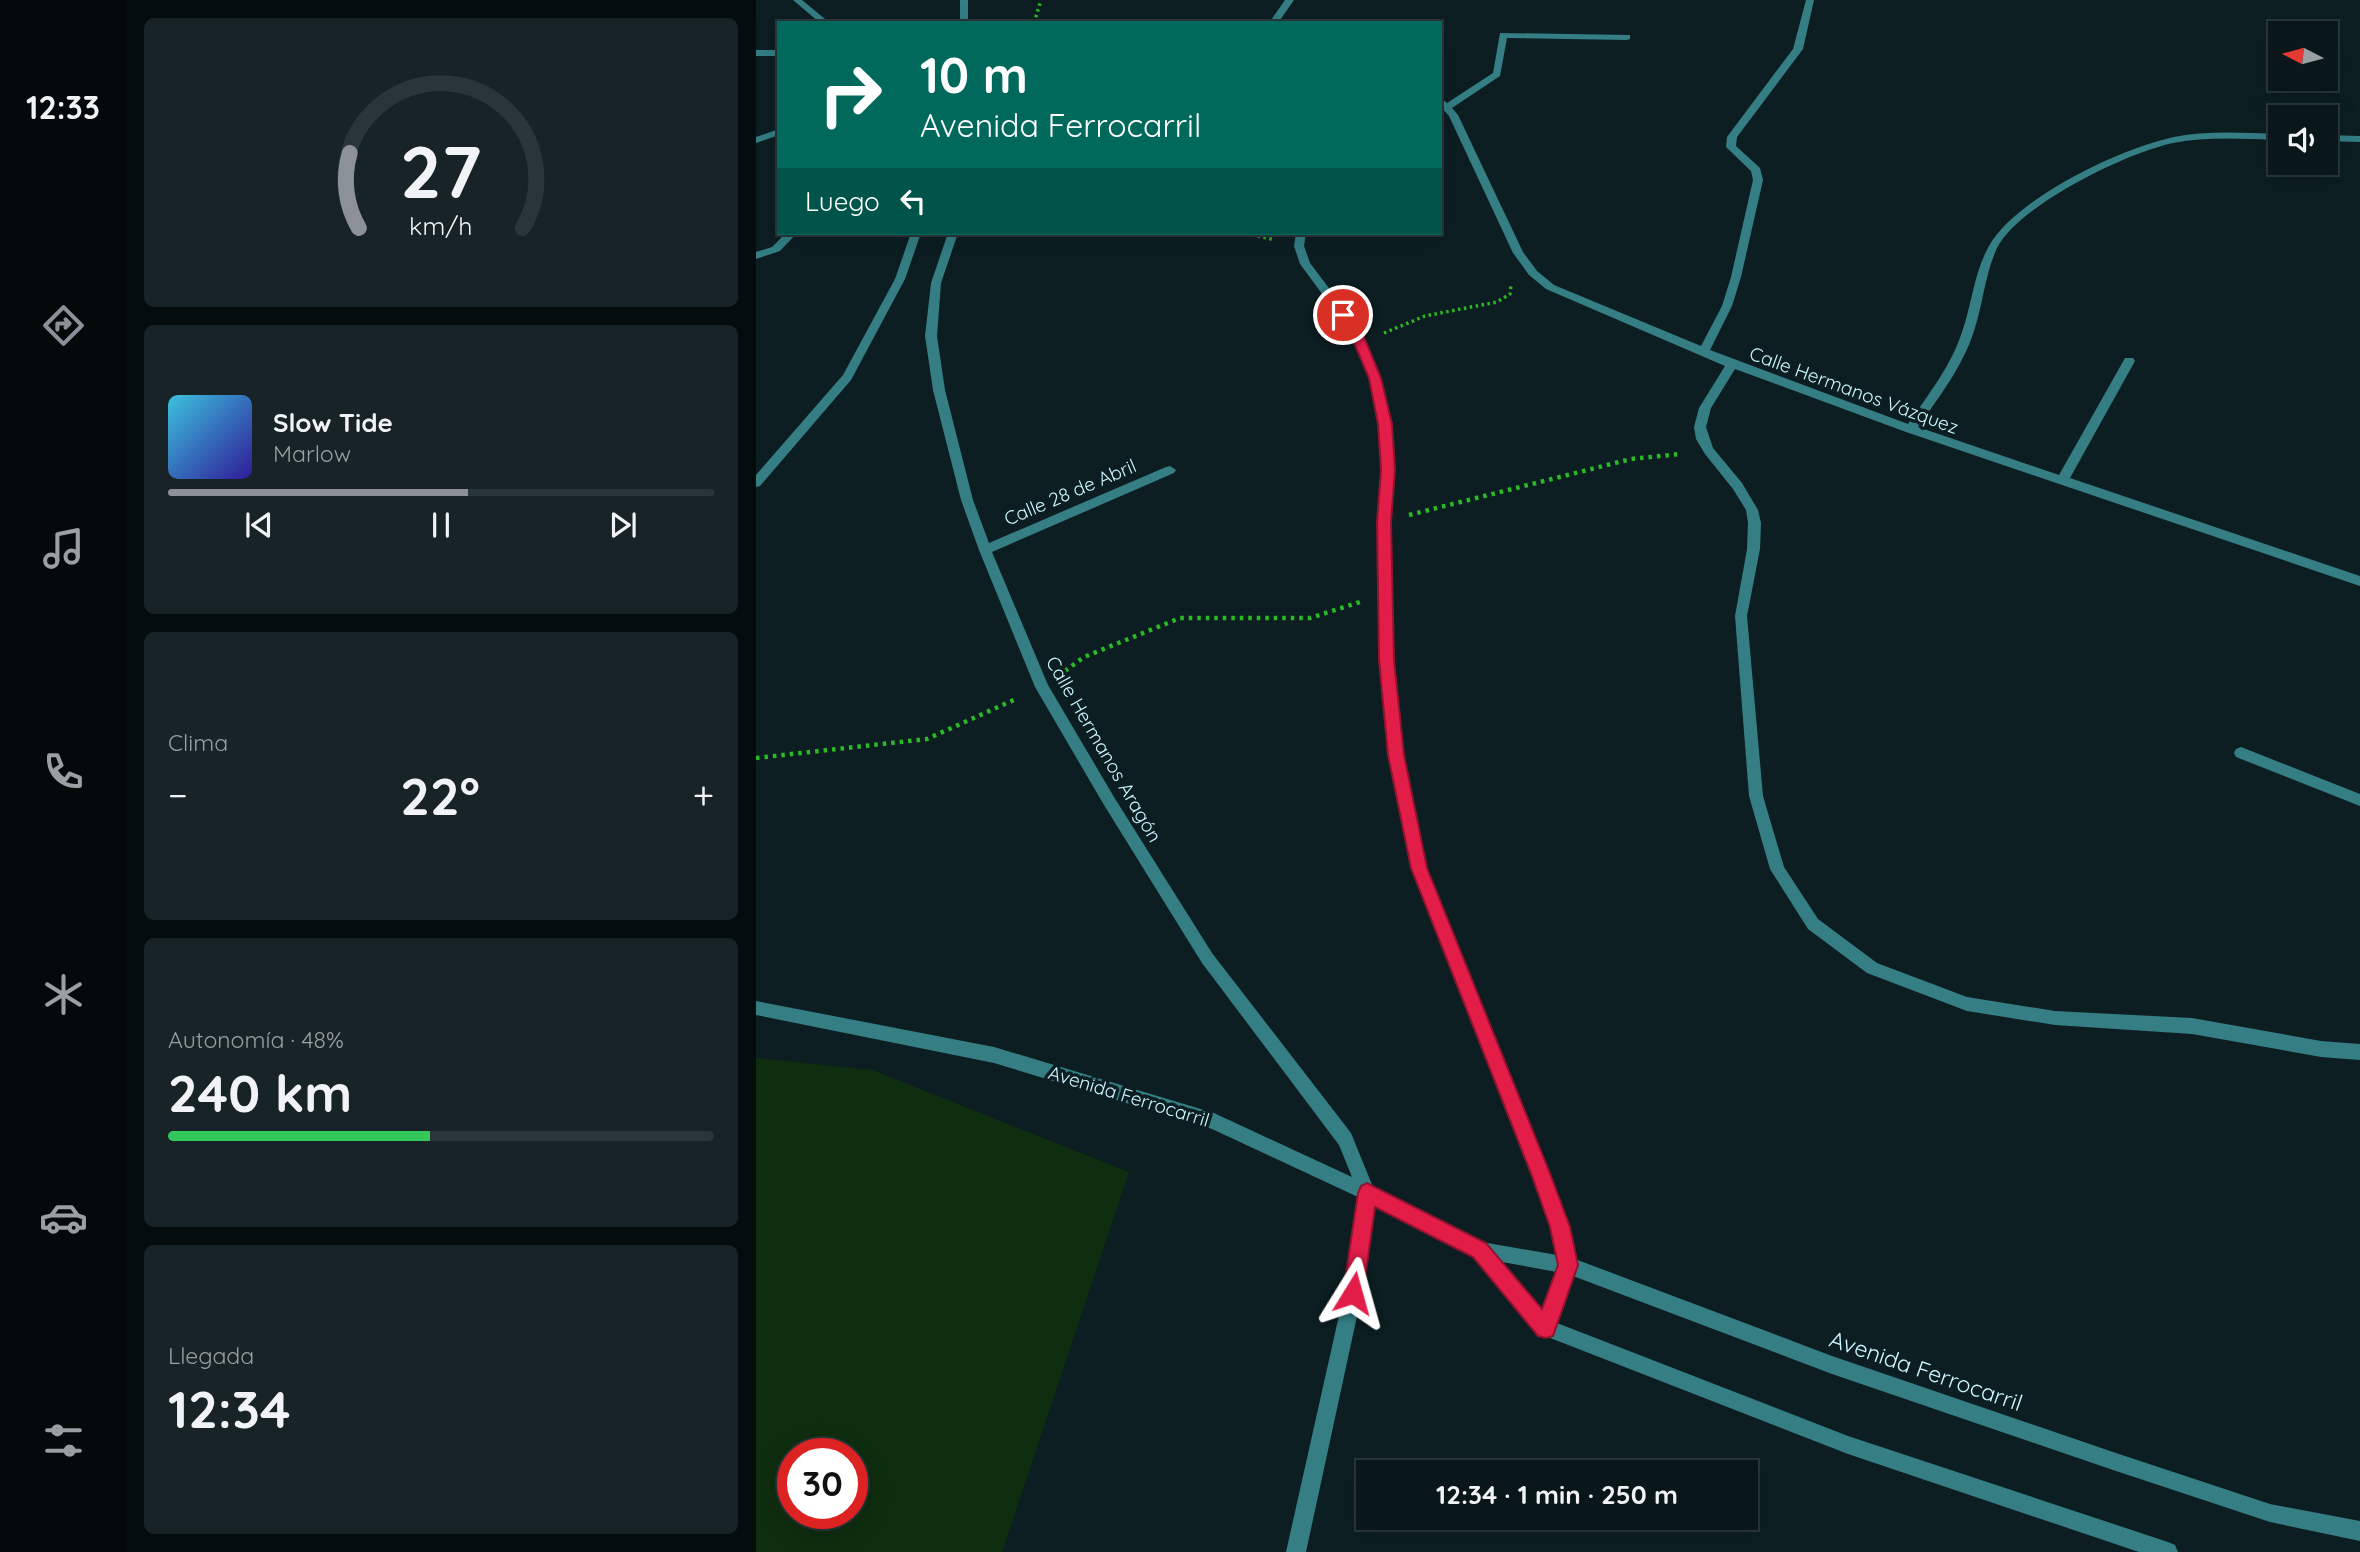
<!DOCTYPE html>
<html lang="es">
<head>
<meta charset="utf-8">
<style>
  :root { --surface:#09161a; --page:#172327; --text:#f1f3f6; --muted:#999fa2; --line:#293539; --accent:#8c9099 }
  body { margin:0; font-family:Quicksand,sans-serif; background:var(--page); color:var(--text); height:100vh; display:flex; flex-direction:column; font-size:26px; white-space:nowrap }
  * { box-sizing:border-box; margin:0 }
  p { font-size:23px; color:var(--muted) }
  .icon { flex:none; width:38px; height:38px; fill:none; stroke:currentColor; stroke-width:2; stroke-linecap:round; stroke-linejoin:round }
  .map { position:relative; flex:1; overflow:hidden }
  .details { display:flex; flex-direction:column; gap:18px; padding:18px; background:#050c0e; width:630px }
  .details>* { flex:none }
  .hud { position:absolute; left:21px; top:21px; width:665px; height:214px; border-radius:0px; box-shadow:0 7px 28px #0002,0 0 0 2px var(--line); background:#00695c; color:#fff; overflow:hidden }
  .needle { width:46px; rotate:276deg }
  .tools { position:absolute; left:1512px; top:21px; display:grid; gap:14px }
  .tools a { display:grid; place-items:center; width:70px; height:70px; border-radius:0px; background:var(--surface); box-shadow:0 7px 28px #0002,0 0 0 2px var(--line); font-size:35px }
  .speed { position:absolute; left:21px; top:1438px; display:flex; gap:14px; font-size:35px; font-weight:700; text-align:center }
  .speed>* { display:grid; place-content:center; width:91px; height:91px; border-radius:50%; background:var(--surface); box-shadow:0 7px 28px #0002,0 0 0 2px var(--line); line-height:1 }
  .speed .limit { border:10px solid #d22; background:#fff; color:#111 }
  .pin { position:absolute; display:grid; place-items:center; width:60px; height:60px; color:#fff; margin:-30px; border:4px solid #fff; border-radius:50%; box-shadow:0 2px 7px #0007 }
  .me { position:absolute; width:77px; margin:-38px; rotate:8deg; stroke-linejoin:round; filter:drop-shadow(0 0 5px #0008) }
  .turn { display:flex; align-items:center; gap:24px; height:147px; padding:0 28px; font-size:32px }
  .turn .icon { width:91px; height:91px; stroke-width:2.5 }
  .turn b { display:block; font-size:49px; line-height:60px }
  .then { display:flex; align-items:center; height:66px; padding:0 28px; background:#0003; gap:14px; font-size:26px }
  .big { font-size:52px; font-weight:700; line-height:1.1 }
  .details .tile { flex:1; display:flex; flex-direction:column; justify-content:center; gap:10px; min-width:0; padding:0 24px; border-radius:10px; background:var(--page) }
  .details .dial { align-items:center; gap:0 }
  .dial svg { height:182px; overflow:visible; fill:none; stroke:var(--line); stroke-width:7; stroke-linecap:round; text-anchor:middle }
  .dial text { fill:var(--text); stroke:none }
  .song { display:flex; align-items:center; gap:21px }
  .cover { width:84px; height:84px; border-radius:10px; background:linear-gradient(135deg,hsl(190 70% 55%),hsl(250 70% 35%)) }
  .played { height:7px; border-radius:4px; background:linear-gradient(90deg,var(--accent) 55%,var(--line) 55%) }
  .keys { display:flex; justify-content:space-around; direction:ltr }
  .heat { display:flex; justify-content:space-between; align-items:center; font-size:38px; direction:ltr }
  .charge { height:10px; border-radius:5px; background:linear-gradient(90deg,#34c759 48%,var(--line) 0) }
  .trip { position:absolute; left:600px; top:1460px; width:402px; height:70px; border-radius:0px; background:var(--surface); box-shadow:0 7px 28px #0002,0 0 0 2px var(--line); font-weight:700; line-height:70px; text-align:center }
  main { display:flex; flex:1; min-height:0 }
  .tab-bar { display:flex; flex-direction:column; width:126px; justify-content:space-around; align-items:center; background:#04090a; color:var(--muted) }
  .tab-bar .icon { width:49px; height:49px }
  .tab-bar .active { color:var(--accent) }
  .tab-bar b { font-size:32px; color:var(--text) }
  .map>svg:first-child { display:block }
</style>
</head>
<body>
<main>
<nav class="tab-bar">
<b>12:33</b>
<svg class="icon active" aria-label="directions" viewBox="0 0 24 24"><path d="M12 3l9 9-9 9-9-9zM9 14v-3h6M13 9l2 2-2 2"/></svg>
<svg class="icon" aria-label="music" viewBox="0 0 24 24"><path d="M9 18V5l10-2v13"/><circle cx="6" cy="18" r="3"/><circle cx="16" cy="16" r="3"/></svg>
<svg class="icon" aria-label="phone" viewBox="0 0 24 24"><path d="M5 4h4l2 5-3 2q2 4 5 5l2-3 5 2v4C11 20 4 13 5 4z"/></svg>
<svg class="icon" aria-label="climate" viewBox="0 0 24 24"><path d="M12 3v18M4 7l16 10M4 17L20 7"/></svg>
<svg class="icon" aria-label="car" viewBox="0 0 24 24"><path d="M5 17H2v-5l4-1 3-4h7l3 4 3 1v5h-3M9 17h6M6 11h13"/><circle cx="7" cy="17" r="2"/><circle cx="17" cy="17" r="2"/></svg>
<svg class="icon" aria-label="filters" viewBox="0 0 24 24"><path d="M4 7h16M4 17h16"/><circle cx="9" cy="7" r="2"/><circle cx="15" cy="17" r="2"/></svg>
</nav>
<section class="details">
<div class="tile dial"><svg viewBox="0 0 100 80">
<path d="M14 69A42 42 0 1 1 86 69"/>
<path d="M14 69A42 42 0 0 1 10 36" stroke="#8c9099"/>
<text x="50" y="56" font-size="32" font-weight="700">27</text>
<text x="50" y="72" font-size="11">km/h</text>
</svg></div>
<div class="tile">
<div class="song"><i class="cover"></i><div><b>Slow Tide</b><p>Marlow</p></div></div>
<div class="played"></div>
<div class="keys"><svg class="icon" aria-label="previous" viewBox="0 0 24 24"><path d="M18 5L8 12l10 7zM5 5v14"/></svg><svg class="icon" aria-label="pause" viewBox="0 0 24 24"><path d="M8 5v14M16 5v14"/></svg><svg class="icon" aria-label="next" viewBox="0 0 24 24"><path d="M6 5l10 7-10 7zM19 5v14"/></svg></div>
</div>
<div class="tile"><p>Clima</p>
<div class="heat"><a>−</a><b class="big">22°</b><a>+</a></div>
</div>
<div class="tile"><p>Autonomía · 48%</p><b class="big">240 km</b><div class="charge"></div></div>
<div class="tile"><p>Llegada</p><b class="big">12:34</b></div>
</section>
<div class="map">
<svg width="1604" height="1552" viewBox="0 0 1604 1552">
  <rect width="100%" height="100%" fill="#0c1e22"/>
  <!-- green -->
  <path fill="#0f2d0f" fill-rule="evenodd" d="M0,1058l116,12 257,102 -127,380h-246zM37,1454h59v60h-59z"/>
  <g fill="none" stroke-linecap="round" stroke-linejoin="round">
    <!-- path-far1 -->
    <path stroke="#2aba26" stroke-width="3.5" stroke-dasharray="2.5 3.5" stroke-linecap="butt" d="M278,23l7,-23
      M490,233l29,7
      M628,333l41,-17 72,-14 13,-8 1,-9"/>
    <!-- path -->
    <path stroke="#2aba26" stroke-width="4.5" stroke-dasharray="3.5 5" stroke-linecap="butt" d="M653,515l222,-56 49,-5
      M309,671l19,-14 96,-39h130l50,-16
      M0,758l171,-19 91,-41"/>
    <!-- minor -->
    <path fill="#347e84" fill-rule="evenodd" d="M37,0h9l28,23h-10z
      M204,0h8v23h-8z
      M529,0h9l-16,23h-9z
      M1050,0h8l-11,49 -66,88 -1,9 24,22 3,12 -22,97 -9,29 -22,44 198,74c20,-29 43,-58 54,-92 10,-28 12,-60 27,-86 27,-48 132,-98 185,-109 34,-7 71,-4 106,-3v6c-35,-1 -72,-4 -107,3 -47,10 -154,62 -176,105 -12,26 -14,56 -23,83 -11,35 -35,66 -56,96l141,48 66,-117h8l2,3 -65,117 290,98v10l-454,-154 -171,-63 -24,39 -5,19 7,21 29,35 16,27 3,13 -1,26 -13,67 16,180 21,71 34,52 59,44 90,34 88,14 137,7 129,23 39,3v16l-39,-3 -129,-23 -137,-9 -88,-14 -100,-38 -59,-44 -38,-60 -21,-73 -14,-180 12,-67 1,-26 -2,-13 -13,-21 -28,-35 -9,-15 -2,-12 5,-19 26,-42 -179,-77 -17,-14 -16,-22 -64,-137 -9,-10v-9l7,6 46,-30 7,-40 130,2v4l-3,1 -120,-2 -7,38 -48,32 6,7 65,137 14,19 17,14 147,61 21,-40 9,-29 22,-97 -2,-9 -25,-24 1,-10 66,-88z
      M0,50h23v6h-23z
      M23,129v6l-23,8v-6z
      M1570,135l34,1v6l-34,-1z
      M30,233h11l-17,18 -24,8v-7l16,-5z
      M155,233h10l-16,46 -54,101 -91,106 -4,1v-12l87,-100 52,-96z
      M192,233h10l-17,50 -4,53 8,54 28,110 16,43 177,-76 4,-1 6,4 -2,3 -182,79 56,133 66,112 98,156 139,180 22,54 109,55 75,13 -6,-28 -139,-359 -23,-113 -10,-95 -1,-138 4,-53 -3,-46 -10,-45 -18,-45 -51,-69 -6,-18 2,-13h10l-2,13 6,17 52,69 19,46 10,45 3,46 -4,53 3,138 10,95 23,113 143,359 6,32 257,97 281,96 157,52 90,17v20l-90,-19 -157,-52 -281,-96 -259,-98 -16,47 291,113 320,106 7,3 3,7h-39l-291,-98 -308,-120 -66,-78 -100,-51 -12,88 -56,259h-20l58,-259 14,-96 -146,-68 -218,-66 -238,-48v-14l238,46 220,66 138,64 -13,-32 -137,-182 -98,-158 -69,-118 -56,-137 -18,-50 -28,-110 -8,-54 6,-53zM746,1262l55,10 -14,39z
      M1485,747l119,47v12l-124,-49 -2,-4 2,-4z"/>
  </g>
  <!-- route -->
  <path fill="#e11d48" stroke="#92132f" stroke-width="2" d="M587,311l4,1 15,20 19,46 11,46 3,46 -4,52 3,138 10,95 23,113 124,308 19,51 8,38 -25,71 -7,2 -8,-2 -65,-79 -98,-50 -12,86 -3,7 -7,3 -7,-3 -3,-7 15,-100 3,-7 6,-3 119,60 56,66 16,-44 -8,-38 -18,-51 -121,-308 -23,-113 -9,-95 -2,-138 4,-52 -3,-46 -9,-46 -19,-45 -13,-18z"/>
  <g text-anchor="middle" stroke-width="7" stroke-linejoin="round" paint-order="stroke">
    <!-- street labels -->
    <g font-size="19" fill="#cdf7ff" stroke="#0c1e22">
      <text transform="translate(1098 390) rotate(20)" y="7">Calle Hermanos Vázquez</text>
      <text transform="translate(314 492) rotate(-23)" y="7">Calle 28 de Abril</text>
      <text transform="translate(348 749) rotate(60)" y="7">Calle Hermanos Aragón</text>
      <text transform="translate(373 1096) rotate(17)" y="7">Avenida Ferrocarril</text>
    </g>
    <!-- near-street labels -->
    <g font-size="23" fill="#cdf7ff" stroke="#0c1e22">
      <text transform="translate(1170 1371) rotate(19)" y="8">Avenida Ferrocarril</text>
    </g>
  </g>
</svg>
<div class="tools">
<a><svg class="needle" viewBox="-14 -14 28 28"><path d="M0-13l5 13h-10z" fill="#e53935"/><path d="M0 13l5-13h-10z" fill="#999fa2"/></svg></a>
<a><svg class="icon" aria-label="sound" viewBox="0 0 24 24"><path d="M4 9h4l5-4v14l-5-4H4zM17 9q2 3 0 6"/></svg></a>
</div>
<div class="speed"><div class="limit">30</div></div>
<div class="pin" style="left:587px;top:315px;background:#d93025"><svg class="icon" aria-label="arrive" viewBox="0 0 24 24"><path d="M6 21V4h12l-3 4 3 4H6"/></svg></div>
<svg class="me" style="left:597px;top:1293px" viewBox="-20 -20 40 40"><path d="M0-17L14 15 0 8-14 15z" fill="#e11d48" stroke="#fff" stroke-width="4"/></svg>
<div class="trip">12:34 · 1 min · 250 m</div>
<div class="hud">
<div class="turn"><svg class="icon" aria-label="right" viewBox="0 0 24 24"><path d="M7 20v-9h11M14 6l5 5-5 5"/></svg><div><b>10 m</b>Avenida Ferrocarril</div></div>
<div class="then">Luego<svg class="icon" aria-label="left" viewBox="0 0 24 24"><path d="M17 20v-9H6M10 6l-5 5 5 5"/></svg></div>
</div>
</div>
</main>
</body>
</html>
